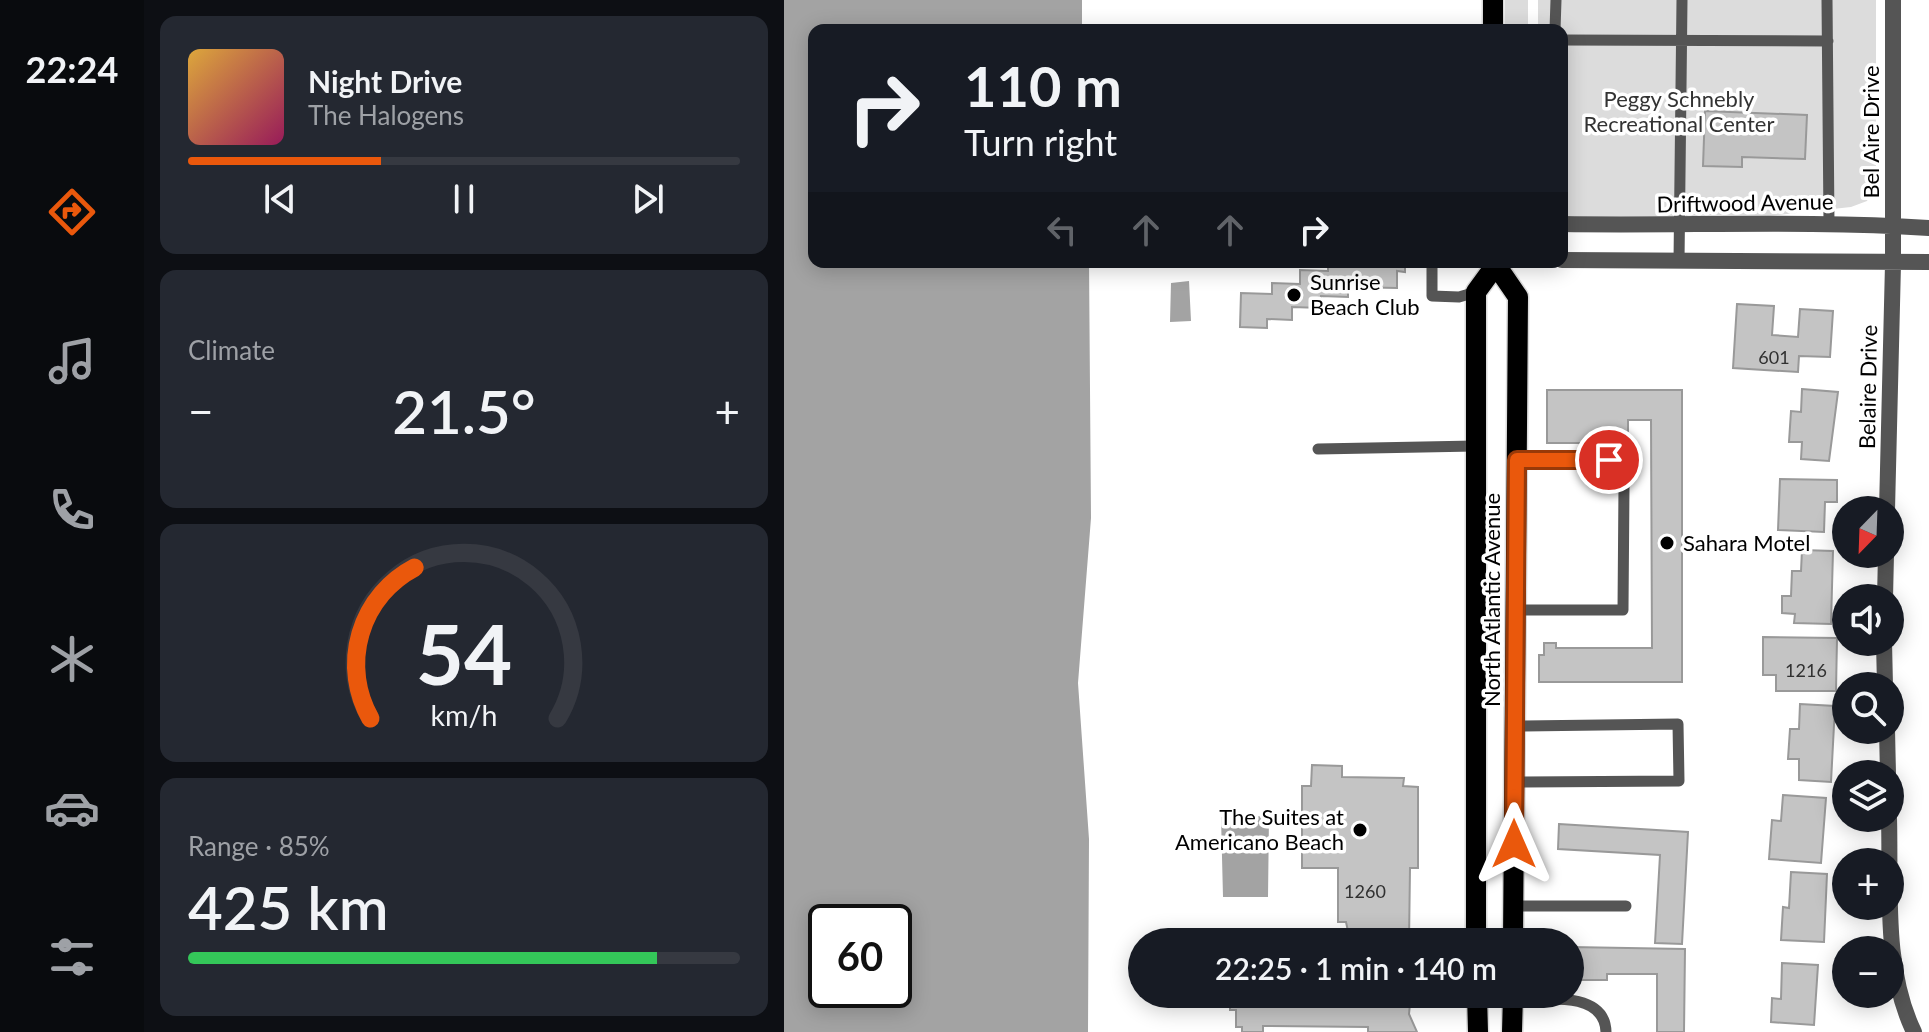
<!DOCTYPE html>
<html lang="en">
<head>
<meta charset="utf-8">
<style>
  :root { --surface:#171b24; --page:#242831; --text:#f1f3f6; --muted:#9ea1a6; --line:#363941; --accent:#ea580c }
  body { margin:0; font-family:Lato,sans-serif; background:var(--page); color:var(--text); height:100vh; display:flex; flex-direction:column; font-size:30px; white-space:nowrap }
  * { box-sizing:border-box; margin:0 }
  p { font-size:26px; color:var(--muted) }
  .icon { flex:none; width:44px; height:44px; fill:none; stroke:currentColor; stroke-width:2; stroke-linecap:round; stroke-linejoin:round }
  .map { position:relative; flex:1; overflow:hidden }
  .sheet { display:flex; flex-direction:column; gap:16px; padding:16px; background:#0d0f14; width:640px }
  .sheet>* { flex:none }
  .top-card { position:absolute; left:24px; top:24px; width:760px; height:244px; border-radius:16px; box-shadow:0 4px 20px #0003; background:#171b24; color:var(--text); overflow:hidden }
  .needle { width:52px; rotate:203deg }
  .fabs { position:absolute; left:1048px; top:496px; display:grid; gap:16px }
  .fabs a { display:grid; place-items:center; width:72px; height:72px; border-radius:50%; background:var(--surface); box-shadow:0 4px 20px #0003; font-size:40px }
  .speed { position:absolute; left:24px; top:904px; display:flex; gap:16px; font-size:40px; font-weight:700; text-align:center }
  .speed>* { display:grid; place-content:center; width:104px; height:104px; border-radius:50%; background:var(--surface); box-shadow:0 4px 20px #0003; line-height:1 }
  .speed .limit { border:4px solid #111; border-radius:12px; background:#fff; color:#111 }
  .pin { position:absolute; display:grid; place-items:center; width:68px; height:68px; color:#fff; margin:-34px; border:4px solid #fff; border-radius:50%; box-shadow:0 2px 8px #0007 }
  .me { position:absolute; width:88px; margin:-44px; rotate:0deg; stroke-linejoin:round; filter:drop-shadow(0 0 6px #0008) }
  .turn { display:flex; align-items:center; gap:28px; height:168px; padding:0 24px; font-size:36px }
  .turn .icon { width:104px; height:104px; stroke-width:2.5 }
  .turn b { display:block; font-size:56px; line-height:68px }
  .lanes { display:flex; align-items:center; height:76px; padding:0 24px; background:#0003; justify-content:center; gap:40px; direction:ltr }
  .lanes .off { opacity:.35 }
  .big { font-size:60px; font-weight:600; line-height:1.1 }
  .sheet .widget { flex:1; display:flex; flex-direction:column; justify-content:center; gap:12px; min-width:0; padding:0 28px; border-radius:16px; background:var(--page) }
  .sheet .dial { align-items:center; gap:0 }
  .dial svg { height:208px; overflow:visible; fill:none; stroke:var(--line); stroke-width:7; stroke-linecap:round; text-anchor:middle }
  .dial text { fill:var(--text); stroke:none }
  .song { display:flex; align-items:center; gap:24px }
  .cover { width:96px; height:96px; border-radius:12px; background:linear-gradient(135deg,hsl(40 70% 55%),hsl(330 70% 35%)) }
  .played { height:8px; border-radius:4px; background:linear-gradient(90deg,var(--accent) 35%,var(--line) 35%) }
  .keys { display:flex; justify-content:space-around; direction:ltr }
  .heat { display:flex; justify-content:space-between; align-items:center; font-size:44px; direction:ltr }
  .charge { height:12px; border-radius:6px; background:linear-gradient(90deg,#34c759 85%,var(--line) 0) }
  .trip { position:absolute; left:344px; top:928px; width:456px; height:80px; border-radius:40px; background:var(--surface); box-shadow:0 4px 20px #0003; font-weight:600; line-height:80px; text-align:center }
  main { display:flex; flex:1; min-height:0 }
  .dock { display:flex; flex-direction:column; width:144px; justify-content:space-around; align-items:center; background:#090b0e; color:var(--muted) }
  .dock .icon { width:56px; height:56px }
  .dock .current { color:var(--accent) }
  .dock b { font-size:36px; color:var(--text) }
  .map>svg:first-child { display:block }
</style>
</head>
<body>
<main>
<nav class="dock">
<b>22:24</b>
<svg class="icon current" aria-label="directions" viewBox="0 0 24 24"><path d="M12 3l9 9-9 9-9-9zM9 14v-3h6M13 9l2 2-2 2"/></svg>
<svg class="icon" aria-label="music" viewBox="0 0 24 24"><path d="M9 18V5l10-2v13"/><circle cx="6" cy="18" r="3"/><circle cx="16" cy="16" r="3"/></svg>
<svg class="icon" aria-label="phone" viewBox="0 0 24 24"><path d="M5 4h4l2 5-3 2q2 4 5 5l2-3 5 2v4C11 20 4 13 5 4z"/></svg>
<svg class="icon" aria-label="climate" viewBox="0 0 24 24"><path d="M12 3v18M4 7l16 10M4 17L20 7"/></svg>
<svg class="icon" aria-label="car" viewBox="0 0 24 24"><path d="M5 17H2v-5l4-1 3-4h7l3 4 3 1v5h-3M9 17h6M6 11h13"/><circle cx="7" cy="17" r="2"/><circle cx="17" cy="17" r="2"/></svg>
<svg class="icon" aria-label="filters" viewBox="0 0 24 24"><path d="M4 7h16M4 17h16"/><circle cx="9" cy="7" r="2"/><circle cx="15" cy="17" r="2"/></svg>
</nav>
<section class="sheet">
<div class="widget">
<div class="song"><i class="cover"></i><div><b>Night Drive</b><p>The Halogens</p></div></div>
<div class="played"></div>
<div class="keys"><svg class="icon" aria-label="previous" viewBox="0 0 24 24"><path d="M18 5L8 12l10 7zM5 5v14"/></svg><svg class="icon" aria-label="pause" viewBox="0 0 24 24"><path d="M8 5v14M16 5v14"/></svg><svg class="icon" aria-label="next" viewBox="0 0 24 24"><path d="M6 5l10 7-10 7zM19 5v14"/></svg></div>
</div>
<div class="widget"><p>Climate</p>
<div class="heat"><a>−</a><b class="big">21.5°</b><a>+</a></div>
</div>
<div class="widget dial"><svg viewBox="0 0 100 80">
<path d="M14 69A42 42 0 1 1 86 69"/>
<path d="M14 69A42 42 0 0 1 31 11" stroke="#ea580c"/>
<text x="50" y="56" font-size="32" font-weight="700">54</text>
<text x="50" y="72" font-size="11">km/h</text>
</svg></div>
<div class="widget"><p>Range · 85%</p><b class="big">425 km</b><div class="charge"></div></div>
</section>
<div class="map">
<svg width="1145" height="1032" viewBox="0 0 1145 1032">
  <rect width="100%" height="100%" fill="#fff"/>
  <!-- green -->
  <path fill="#dcdcdc" d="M721,0h23v30h-23z
    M754,0h338v181l-9,20 -16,6 -172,19 -117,-2v-194h-24z"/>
  <!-- water -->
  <path fill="#a3a3a3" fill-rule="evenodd" d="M0,0h298v30h-268v232h275l2,256 -13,165 11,156 -1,193h-304zM42,922h68v68h-68z
    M405,281l2,40 -21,1 1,-39z
    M485,816l-1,81h-45l-2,-80z"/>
  <!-- building -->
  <path fill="#c4c4c4" stroke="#999" stroke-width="2" d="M921,111l102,4 -2,44 -63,-2v10l-39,-1z
    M544,262h77v10l-8,-1v17l-49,-1v10l-27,-1v12l-29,-1v13l-25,-1v9l-27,-1 1,-34 31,1v-11l28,1v-14l28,1z
    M953,304l37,2 -2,29 26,2 2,-28 33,2 -3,46 -31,-1 -1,16 -65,-4z
    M1018,389l36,3 -9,69 -28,-2 1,-17h-13l2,-31 10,1z
    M763,390h135v292h-143v-27h5v-12h12v5h96l-1,-228h-23v23h-81z
    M996,479l57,1v22h-12l-1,30 -46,-2z
    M1018,550l31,1 -2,73 -37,-1 1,-9 -13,-1v-17h9l1,-25h9z
    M979,637l74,1 -1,53h-60v-16h-13z
    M1016,704l35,2 -4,76 -32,-2v-21h-11l2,-30h9z
    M528,765l30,1v11l62,1 -1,8 15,1v81h-8l-1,74h-174v-7h8v-6h21l1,7h84l-3,-14h-8v-54h-36v-82h9z
    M999,795l43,3 -5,65 -52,-4 3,-39 9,1z
    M775,824l129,8 -6,112 -27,-1 5,-88 -102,-6z
    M1007,872l36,2 -3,68 -43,-2 2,-33 6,1z
    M786,947l115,2 -1,83h-27v-58h-50v6h-37z
    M998,963l36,2 -4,60 -43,-3 1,-24 9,1z
    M446,994h181l-2,20 8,18h-49v-5l-105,-1v6h-21v-5h-6v-17h-6z"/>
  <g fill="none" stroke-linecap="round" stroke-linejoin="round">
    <!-- primary casing -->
    <g stroke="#dbdbdb" stroke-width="23">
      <path id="primary" d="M709,30v-30
        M710,262l24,35 -5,645
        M692,942v-650l19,-26
        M693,994l1,38
        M728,1032l1,-38"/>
    </g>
    <!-- service -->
    <path stroke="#555" stroke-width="11" d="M1043,0l2,223
      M771,30l1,-30
      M778,40l266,1
      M648,262v34l27,1 17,-5
      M895,262l3,-262
      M534,449l157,-3
      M732,610h107l1,-125 -15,-25h-92
      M730,782l165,-1 -1,-57 -163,2
      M729,906h113
      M728,1000c29,0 93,-11 94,32"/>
    <!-- minor -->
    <path stroke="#555" stroke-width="16" d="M778,224c122,2 245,-4 367,4
      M778,260l367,2
      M1103,510l6,-246v-264
      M1101,598l1,-44
      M1100,642l1,44
      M1103,730l1,44
      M1105,818c2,70 -6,150 25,214"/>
    <!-- primary -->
    <use href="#primary" stroke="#000" stroke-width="20"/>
  </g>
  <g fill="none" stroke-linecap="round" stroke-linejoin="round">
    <!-- route casing -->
    <g stroke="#983908" stroke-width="20">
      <path id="route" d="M730,844l3,-384h92"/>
    </g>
    <!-- route -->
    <use href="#route" stroke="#ea580c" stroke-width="14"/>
  </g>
  <!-- markers -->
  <g fill="#000" stroke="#fff" stroke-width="3">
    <circle cx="510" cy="295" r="8"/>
    <circle cx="883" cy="543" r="8"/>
    <circle cx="576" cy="830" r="8"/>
  </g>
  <g text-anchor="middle" stroke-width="7" stroke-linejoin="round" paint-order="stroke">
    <!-- number labels -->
    <g font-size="18" fill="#313131">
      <text x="990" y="364">601</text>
      <text x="1022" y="677">1216</text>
      <text x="581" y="898">1260</text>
    </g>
    <!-- park labels -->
    <g font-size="22" fill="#333" stroke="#fff">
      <text x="895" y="107">Peggy Schnebly<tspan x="895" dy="25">Recreational Center</tspan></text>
    </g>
    <!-- street labels -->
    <g font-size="22" fill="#000" stroke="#fff">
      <text transform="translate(1087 132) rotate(-90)" y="8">Bel Aire Drive</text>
      <text transform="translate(961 203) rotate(-1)" y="8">Driftwood Avenue</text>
      <text transform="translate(1084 387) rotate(-89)" y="8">Belaire Drive</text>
      <text transform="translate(708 600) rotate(-90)" y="8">North Atlantic Avenue</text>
    </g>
    <!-- poi labels -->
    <g font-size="22" fill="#000" stroke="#fff" text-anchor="start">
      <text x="526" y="290">Sunrise<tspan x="526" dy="25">Beach Club</tspan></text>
      <text x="899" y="551">Sahara Motel</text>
      <text x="560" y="825" text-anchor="end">The Suites at<tspan x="560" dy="25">Americano Beach</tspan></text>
    </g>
  </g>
</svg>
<div class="fabs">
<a><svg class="needle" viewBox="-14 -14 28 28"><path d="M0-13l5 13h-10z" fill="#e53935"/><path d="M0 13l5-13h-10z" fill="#9ea1a6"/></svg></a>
<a><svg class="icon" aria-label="sound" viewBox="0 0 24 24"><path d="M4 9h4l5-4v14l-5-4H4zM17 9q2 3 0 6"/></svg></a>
<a><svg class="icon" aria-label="search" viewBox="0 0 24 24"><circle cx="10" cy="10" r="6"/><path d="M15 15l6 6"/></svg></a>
<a><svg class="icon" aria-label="layers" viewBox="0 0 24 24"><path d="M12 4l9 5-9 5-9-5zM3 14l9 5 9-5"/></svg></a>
<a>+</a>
<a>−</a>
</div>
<div class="speed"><div class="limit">60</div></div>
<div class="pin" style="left:825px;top:460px;background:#d93025"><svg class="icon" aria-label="arrive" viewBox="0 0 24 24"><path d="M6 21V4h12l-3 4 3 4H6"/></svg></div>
<svg class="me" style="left:730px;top:844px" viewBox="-20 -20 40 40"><path d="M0-17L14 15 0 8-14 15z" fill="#ea580c" stroke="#fff" stroke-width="4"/></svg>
<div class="trip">22:25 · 1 min · 140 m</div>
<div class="top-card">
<div class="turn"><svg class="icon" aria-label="right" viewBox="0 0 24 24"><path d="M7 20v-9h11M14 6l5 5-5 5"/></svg><div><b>110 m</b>Turn right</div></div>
<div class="lanes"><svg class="icon off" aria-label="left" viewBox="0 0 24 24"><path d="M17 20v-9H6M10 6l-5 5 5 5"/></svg><svg class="icon off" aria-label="ahead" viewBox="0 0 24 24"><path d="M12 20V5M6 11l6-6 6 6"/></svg><svg class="icon off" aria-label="ahead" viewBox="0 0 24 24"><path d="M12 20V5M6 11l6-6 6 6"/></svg><svg class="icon" aria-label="right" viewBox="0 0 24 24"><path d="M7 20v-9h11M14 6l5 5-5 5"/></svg></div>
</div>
</div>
</main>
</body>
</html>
